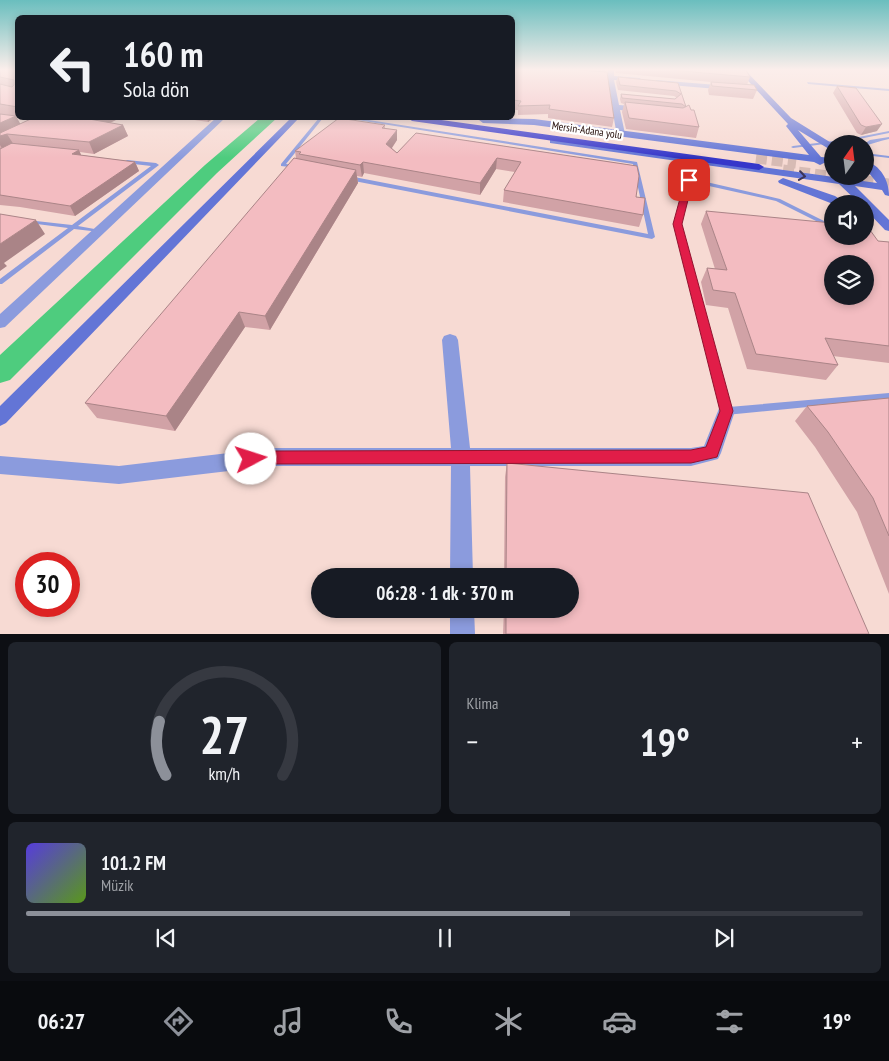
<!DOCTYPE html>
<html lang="tr">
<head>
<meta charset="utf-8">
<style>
  :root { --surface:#171b24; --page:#20242c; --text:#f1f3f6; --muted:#9ea1a6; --line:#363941; --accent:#8c9099 }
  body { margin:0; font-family:"PT Sans Narrow",sans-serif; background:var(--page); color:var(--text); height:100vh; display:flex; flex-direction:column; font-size:19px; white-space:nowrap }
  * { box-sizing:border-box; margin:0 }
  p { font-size:16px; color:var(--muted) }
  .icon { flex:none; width:28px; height:28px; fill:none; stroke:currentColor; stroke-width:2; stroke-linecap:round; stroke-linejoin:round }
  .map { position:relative; height:634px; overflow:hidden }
  .sheet { display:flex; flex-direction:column; gap:8px; padding:8px; background:#0d0f14; flex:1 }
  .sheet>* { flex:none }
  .top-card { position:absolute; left:15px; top:15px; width:500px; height:105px; border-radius:8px; box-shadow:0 2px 8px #0003; background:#171b24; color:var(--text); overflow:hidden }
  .needle { width:32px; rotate:14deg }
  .fabs { position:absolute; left:824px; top:135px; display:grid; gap:10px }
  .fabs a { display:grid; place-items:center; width:50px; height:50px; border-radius:50%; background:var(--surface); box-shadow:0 2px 8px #0003; font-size:25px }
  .speed { position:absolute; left:15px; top:552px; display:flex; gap:10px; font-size:25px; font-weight:700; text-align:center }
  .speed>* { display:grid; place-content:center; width:65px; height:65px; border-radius:50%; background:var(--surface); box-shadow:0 2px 8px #0003; line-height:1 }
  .speed .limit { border:8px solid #d22; background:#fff; color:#111 }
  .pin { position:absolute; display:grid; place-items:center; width:42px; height:42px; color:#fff; margin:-21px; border-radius:10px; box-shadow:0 2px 8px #0006 }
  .me { position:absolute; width:55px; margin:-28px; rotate:85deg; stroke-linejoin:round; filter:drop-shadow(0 0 4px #0008) }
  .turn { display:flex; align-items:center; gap:18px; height:105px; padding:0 25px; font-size:22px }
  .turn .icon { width:65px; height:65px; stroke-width:2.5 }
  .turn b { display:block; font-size:35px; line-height:42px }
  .big { font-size:38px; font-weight:700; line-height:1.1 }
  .sheet .widget { flex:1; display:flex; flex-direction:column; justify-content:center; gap:8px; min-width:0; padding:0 18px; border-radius:8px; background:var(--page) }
  .sheet .dial { align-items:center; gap:0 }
  .dial svg { height:130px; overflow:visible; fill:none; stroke:var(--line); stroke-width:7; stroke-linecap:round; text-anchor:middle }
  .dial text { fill:var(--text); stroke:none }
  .song { display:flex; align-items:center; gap:15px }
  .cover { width:60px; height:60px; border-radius:8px; background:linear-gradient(135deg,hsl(250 70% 55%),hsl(90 70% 35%)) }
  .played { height:5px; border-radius:2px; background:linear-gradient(90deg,var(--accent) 65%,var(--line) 65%) }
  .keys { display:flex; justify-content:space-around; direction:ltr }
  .heat { display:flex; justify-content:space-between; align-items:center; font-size:28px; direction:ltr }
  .sheet .tiles { flex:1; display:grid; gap:8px; grid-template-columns:1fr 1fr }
  .widget:last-child { grid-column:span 2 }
  .trip { position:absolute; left:311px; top:568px; width:268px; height:50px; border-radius:25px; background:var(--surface); box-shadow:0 2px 8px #0003; font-weight:700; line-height:50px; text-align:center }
  .tab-bar { display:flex; height:80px; justify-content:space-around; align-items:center; background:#090b0e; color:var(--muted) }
  .tab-bar .icon { width:35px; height:35px }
  .tab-bar .selected { color:var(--accent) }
  .tab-bar b { font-size:22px; color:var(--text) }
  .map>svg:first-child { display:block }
</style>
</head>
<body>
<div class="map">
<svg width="889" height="634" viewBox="0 0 889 634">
  <rect width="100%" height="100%" fill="#f7dad3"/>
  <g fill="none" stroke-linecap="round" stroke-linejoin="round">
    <!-- river -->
    <path fill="#4ecc7e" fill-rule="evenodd" d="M260,118h17l-60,55 -207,207 -10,3v-28l205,-190z"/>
    <!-- highway-tunnel -->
    <path stroke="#d7bbb4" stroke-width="11" stroke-dasharray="11 5" stroke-linecap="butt" d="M756,158l40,5
      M783,170l106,14"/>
    <!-- lane -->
    <path fill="#8b9bdd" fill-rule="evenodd" d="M807,82l82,7v2l-81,-7z
      M319,118h4l-37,46 12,2v2l-17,-2v-2z
      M349,118h7l281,44 18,75 -3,2 -303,-59 -3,-2 3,-2 299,58 -15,-70 -282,-45z
      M889,131v2l-40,8 -56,7 -2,-1 2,-1 56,-7z
      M889,137v2c-9,2 -16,4 -24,7v-2h-1l6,-4z
      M865,153l24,3v2l-24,-3z
      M127,160l29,3 3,2 -81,61 22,4v2l-26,-3 -72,55h-2v-5l68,-51 -39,-5 -3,-2 1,-1 45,5 79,-59 -26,-3v-2z
      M689,178l91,21 52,26v4l-56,-28 -85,-19 -10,42 48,183 160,-14v6l-163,16 -3,-1 -48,-190 11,-44z"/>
    <!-- street -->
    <path fill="#8b9bdd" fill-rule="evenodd" d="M567,70l40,5 1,-5h6v6l26,2 1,2 -4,2 -23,-2 5,25 25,2 4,3 -4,3 -24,-3 5,24 -2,2h-6l-10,-57 -35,-3 -6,-2z
      M656,80l73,6 4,2 -4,2 -70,-6 -4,-2z
      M216,118h9l-220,209 -5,1v-14z
      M450,334l6,2 2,4 12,108h221l13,-2 16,-40 6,-2 6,2 3,5 -14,42 -3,6 -27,7h-221l3,110h-23l1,-110h-181l-151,18 -119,-10v-18l119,10 151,-18h181l-9,-108 2,-4z
      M450,609h24l1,25h-25z"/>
    <!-- secondary -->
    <path fill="#6375d6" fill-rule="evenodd" d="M738,70h7l46,48 42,26 -1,6 -3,-1 -31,-19 23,27 11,1v6l-8,-1 -4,2 -6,-3 -280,-37 -51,-2 -4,-3 3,-2 52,1 275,36 -23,-29 2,-2z
      M291,118h8l-293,305 -6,3v-20z
      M553,138l324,45 -12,-15v-7c16,4 24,20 24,35l-4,-1 -3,-5 -27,-4 34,34v11l-4,-1 -20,-21v-5h-5l-21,-20 -289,-41v-4z
      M783,178l52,18 12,8h-14l-54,-21 -1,-2z"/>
    <!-- highway -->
    <path fill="#3637ca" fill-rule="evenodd" d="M408,118h19l332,46 5,3 -5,3 -347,-49z"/>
  </g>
  <!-- wall -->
  <path fill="#d1a2a6" d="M0,70h18v47h-2l4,7 10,-5 -8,-1h98l-10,5 13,2 5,11 -34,18 -14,-2 1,3 54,7 4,9 -64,45 -55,-9 -20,-2z
    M512,70h94v2l8,46 -2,9 -64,-9v-4l-30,1v-5h-6z
    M615,70h131l4,7 -3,8 10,5 -4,9 -44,-4 -1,-5 3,-8 -95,-9z
    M618,77l60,6 8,23 5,4 8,17 -3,11 -70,-9 -4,-17 2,-8 -3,-1 -1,-4 1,-5 54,5 2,-1 -3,-2 -56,-6 -2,-8z
    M837,86l40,45 -16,4 -4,-2 -24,-40z
    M181,118h33l-6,4z
    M385,125v3l12,12 -5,8 5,5 19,-20 221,33 -1,31 7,18 -4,12 -136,-25 1,-12 11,-18 -19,-3 -16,26 -116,-22 -2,4 -5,-1 1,7 -88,147 -25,-3 -70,104 -78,-13 -12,-15 211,-245 -1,-7z
    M706,211l172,30 11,1v121l-56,-7 5,9 -12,15 -79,-11 -19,-61 -22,-3 -5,-23 6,-14 8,1 -14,-45z
    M889,398v196l-32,-82 -42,-65 -20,-26 12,-15z
    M507,463l362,171h-366l1,-25h66v-33h-66l1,-99z"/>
  <!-- shaded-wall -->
  <path fill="#aa8487" d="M16,116l6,11 -15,7 7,11 -5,-2 2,3 -8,4 -3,-5v-22z
    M93,118h27l-25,12 -6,-11z
    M207,118h7l-6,4z
    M882,124l-5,7 -16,4 5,-8z
    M123,125l5,11 -34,18 -5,-12z
    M397,130v10l-10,15 -1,-11z
    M79,150l4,10 -11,-6z
    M497,158l-1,11 -16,26v-12z
    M135,162l4,9 -64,45 -5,-10z
    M363,162l1,11 -2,4 -2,-12z
    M356,170l2,13 -88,147 -5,-14z
    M36,220l9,14 -41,29 3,3 -7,5v-27z
    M239,312l6,15 -70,104 -9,-15z"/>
  <!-- building -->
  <path fill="#f3bcc1" stroke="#aa8487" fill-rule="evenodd" d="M0,70h18v37l-18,-3v-20l12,3 2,-2v-5l-14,-3z
    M512,70h66l29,2 7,46 -65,-9 1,-4 -32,1 3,-5 -9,-1z
    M671,70h75l4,7z
    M618,77l60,6 8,24 -4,-3 -60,-6 -1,-4 54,5 6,-5 -5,-3 -56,-6z
    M711,82l43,3 3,5 -45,-4z
    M837,86l19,2 26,36 -16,3 -5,-2z
    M625,102l58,6 6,-3 2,5h3l5,17 -70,-9z
    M0,114l16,2 -16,7z
    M33,118h60l-4,1 34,6 -34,17 -82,-8 -7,2v-3z
    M339,118l46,7 -3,3 15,2 -11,14 11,9 19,-20 221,33 2,10 -3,21 9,1 -2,17 -139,-25 17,-28 -24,-4 -17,25 -117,-21 -3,3 -61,-11 2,-2 -6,-1z
    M9,143l70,7 -7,4 63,8 -65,44 -70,-11v-46l12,-6z
    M294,158l62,12 -91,146 -26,-4 -73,104 -81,-13z
    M706,211l126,12v13h33v-8l5,2 8,11 11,1v104l-64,-8 13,27 -82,-11 -21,-61 -22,-3 -6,-22 20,2zM832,264h33v32h-33z
    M0,214l36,6 -36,24z
    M889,398v138l-16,-38 -45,-66 -21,-26z
    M507,463l301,30 61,141h-363v-25h64v-33h-64z"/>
  <!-- one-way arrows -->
  <defs><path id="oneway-chevron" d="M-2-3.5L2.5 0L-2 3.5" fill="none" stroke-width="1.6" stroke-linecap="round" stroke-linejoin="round" transform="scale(1.25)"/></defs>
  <use stroke="#3b3459" href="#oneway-chevron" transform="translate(802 176) rotate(8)"/>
  <!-- sky -->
  <linearGradient id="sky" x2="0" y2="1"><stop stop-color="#6abebe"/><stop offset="0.44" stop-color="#fbeeeb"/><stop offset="1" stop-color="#fbeeeb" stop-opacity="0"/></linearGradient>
  <rect width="889" height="158" fill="url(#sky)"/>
  <!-- route -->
  <path fill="#e11d48" stroke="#92132f" d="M689,177l4,3 -11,44 51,187 -16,46 -26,6 -421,1 -19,2 -5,-2 -2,-5 2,-4 24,-4 421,-1 15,-3 14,-36 -47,-187 12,-44z"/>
  <g text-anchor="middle" stroke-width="4.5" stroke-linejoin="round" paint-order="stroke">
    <!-- far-street labels -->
    <g font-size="11" fill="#200905" stroke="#fff">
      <text transform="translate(587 130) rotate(8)" y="4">Mersin-Adana yolu</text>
    </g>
  </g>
</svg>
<div class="fabs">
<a><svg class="needle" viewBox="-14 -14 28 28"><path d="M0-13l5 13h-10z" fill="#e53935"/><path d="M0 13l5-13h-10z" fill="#9ea1a6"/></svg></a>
<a><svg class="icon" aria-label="sound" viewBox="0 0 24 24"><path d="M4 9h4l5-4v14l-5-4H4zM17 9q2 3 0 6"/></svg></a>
<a><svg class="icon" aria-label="layers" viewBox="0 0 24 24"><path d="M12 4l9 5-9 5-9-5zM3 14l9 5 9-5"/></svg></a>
</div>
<div class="speed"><div class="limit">30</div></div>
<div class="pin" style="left:689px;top:180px;background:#d93025"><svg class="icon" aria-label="arrive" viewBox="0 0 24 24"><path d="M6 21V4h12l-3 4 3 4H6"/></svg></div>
<svg class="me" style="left:251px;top:459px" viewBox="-20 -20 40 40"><circle r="19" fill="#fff"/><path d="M0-13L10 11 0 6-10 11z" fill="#e11d48"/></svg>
<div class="trip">06:28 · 1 dk · 370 m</div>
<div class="top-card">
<div class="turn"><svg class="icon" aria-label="left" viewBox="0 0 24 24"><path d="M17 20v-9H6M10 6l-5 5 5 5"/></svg><div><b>160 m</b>Sola dön</div></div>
</div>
</div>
<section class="sheet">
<div class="tiles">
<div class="widget dial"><svg viewBox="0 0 100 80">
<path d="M14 69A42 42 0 1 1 86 69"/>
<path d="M14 69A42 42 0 0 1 10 36" stroke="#8c9099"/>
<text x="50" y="56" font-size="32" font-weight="700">27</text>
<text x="50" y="72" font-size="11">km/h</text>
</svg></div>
<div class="widget"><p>Klima</p>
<div class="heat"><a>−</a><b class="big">19°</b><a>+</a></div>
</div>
<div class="widget">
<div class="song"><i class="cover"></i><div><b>101.2 FM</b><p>Müzik</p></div></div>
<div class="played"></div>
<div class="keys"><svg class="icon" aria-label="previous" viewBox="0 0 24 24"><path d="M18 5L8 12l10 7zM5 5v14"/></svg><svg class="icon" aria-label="pause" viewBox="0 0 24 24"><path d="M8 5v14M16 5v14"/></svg><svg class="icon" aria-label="next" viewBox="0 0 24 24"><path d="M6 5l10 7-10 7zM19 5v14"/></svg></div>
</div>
</div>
</section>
<nav class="tab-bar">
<b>06:27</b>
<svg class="icon selected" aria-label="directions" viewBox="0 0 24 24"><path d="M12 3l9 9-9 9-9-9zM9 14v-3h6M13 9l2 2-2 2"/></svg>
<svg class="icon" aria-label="music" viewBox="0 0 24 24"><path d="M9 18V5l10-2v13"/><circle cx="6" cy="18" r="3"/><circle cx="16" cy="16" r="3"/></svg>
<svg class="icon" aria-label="phone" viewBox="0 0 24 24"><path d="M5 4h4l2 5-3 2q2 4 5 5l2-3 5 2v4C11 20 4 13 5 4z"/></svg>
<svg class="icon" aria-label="climate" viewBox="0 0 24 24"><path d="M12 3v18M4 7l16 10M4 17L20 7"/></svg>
<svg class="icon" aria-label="car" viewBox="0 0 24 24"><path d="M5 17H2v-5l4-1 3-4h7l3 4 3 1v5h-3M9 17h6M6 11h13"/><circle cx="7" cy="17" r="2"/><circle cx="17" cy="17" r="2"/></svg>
<svg class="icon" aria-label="filters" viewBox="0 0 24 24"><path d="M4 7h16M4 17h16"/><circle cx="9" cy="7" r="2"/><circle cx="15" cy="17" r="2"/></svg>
<b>19°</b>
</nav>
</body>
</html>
